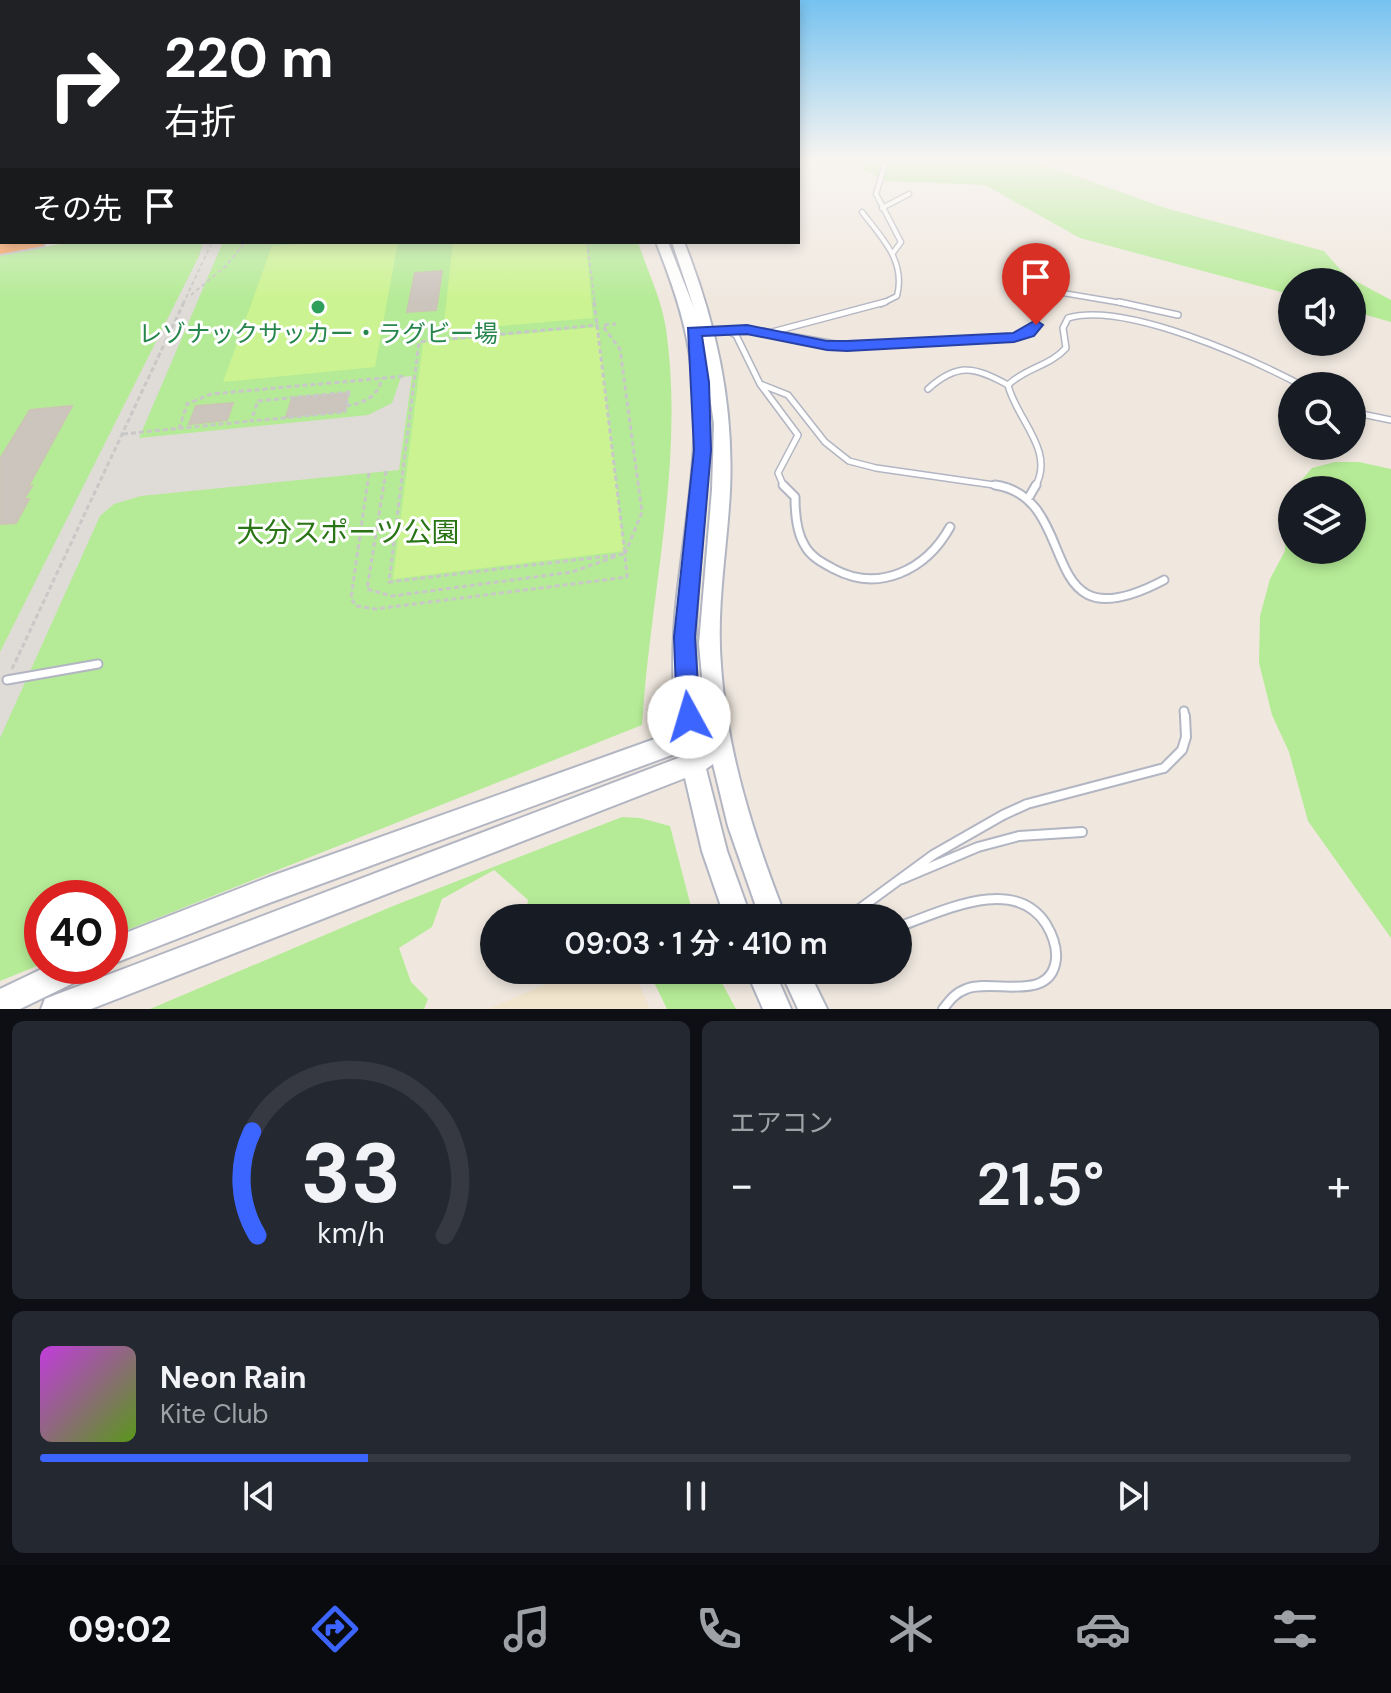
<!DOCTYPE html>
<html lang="ja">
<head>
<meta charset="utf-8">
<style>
  :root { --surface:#171b24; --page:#242831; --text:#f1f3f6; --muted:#9ea1a6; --line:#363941; --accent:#3c64ff }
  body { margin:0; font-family:"DM Sans","Noto Sans JP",sans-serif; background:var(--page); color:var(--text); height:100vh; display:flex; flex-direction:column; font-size:30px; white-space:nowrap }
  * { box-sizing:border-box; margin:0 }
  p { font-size:26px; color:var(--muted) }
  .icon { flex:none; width:44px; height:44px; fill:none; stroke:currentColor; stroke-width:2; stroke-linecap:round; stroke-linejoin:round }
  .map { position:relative; height:1009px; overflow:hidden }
  .panel { display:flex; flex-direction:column; gap:12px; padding:12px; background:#0d0f14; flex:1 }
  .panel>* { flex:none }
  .banner { position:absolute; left:0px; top:0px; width:800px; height:244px; box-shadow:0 4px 12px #0003; background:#202124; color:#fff; overflow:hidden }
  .tools { position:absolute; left:1278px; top:268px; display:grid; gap:16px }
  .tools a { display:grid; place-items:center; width:88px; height:88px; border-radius:50%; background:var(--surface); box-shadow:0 4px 12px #0003; font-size:40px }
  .speed { position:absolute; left:24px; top:880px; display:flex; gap:16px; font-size:40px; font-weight:700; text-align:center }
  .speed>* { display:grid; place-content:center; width:104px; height:104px; border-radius:50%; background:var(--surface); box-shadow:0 4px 12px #0003; line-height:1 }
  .speed .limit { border:12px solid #d22; background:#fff; color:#111 }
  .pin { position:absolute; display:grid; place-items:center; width:68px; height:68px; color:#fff; margin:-82px -34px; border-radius:50% 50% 50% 0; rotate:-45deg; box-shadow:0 0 8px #0007 }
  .pin .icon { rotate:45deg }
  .me { position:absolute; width:88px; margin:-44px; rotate:354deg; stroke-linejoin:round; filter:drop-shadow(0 0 6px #0008) }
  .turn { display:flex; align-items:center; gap:28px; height:168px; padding:0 32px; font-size:36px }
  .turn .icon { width:104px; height:104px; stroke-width:2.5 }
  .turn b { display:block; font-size:56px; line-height:68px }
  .then { display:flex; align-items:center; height:76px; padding:0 32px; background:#0003; gap:16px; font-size:30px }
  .big { font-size:60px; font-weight:600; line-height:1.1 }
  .panel .tile { flex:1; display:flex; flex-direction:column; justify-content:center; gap:12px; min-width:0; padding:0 28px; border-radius:12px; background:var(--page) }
  .panel .dial { align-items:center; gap:0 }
  .dial svg { height:208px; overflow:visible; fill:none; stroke:var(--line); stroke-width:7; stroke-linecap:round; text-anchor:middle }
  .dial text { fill:var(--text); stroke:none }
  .song { display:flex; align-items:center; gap:24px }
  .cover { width:96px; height:96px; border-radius:12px; background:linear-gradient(135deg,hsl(290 70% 55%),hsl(90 70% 35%)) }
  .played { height:8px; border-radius:4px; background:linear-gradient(90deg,var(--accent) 25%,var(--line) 25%) }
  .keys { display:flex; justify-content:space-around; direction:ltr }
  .heat { display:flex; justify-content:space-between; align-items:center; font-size:44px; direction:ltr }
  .panel .tiles { flex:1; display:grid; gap:12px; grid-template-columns:1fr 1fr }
  .tile:last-child { grid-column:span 2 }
  .trip { position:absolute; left:480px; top:904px; width:432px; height:80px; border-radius:40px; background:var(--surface); box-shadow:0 4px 12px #0003; font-weight:600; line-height:80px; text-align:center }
  .tabs { display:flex; height:128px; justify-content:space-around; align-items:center; background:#090b0e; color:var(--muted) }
  .tabs .icon { width:56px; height:56px }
  .tabs .active { color:var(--accent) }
  .tabs b { font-size:36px; color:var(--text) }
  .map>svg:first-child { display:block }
</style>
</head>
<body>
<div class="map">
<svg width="1391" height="1009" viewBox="0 0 1391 1009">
  <rect width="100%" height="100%" fill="#f0e8df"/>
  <!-- education -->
  <path fill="#f2e5cd" d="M615,970h18l17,39h-163l67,-28z"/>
  <!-- green -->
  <path fill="#b5eb96" d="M864,158h162l139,50 159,43 22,25 45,24v22l-39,-11v-29h-60v13l-212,-57 -95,-53 -99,-4 -22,-11z
    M71,242h567c9,28 24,58 28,87 19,132 -16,265 -24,396l-532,212v-39h-68v66l-42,17v-726z
    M1335,462h24l32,7v469l-83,-117 -19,-69 -17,-37 -13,-52 1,-47 10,-37 15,-28 -1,-40 8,-19v58h60v-60h-59l19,-22z
    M622,817l18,1 30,8 24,92h-169l3,-18 -34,-30 -52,29 -10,28 -33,21 12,34 17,17 -4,10h-274l243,-103z
    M648,970h67l21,39h-69z"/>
  <!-- pitch -->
  <path fill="#cbf391" d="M329,242h69l-23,125 -152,15 49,-136z
    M453,242h133l7,76 -150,13z
    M598,327l26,224 -231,28 30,-236z"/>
  <!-- plaza -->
  <path fill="#dfdbd6" d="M203,242h20l-84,196 229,-23 24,-12 9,-26 11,-1 -13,94 -258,26 -27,8 -14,12 -100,222v-86l199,-396z"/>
  <!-- building -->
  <path fill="#cbc5be" stroke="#ccc4b7" stroke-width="2" d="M442,271l-6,39 -29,2 8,-39z
    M348,393l-4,18 -58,6 6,-19z
    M233,403l-6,17 -38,4 7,-18z
    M72,406l-44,81 4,-1 -8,13h5l-13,24 -16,1v-65l30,-49z"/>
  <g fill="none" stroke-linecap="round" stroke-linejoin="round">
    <!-- lane-far3 casing -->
    <g stroke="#b2b5c2" stroke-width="7">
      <path id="lane-far3" d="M887,158l-11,36 25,48 -8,11
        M882,208l27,-14
        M862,212c20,26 44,49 35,84l-16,8
        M1026,304l-9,-11 28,-3 83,14"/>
    </g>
    <!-- lane-far2 casing -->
    <g stroke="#b2b5c2" stroke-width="8">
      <path id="lane-far2" d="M1119,302l59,13
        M705,331l22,-1 9,5 24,49 38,51 -20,38 6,14
        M732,332l29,-1 86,15 167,-9 14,-4 8,-8 -1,-9 -11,-14
        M772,332l113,-30
        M760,384l28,11 37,47 24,19 27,7 132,19
        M928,389c30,-27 47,-22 80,-4
        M1352,412l39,8
        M1035,487c21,-36 -19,-68 -27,-102 17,-17 42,-19 58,-37l-3,-20 5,-10c57,-17 184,41 235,68"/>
    </g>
    <!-- lane-far1 casing -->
    <g stroke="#b2b5c2" stroke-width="11">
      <path id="lane-far1" d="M783,485l12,12c0,16 1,35 10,49 6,11 18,17 29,23 45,24 92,1 116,-42
        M995,485c90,13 35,166 169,95
        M1029,497l7,-12
        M7,680l91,-16
        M1184,711l1,7"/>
    </g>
    <!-- lane casing -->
    <g stroke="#b2b5c2" stroke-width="12">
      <path id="lane" d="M902,879l76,-32 41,-11 63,-4
        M847,918l86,-63 70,-40 24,-11 137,-36 18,-18 4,-13 -1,-21
        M898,927c43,-15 116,-53 148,-3 6,10 11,22 10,35 -5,45 -64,19 -90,30 -11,4 -16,11 -23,20"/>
    </g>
    <!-- secondary casing -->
    <g stroke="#b2b5c2" stroke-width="4">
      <path id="secondary" d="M0,167h2v6h-2z
        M656,242h12l26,66 -22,-66h12c32,81 50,161 46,249 -3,58 -14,116 -9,175 6,88 33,171 65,252h-26l-32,-92 -15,-62 -7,5 21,82 24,67h-26l-23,-67 -17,-73 -594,231h-50l4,-10 10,-4 626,-238 -1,-5 -411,151 -159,62v-26l159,-62 408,-146c-5,-45 -5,-90 0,-134 8,-75 24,-151 15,-226 -5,-46 -19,-86 -36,-129zM701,332v2l13,90 -2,66 -13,154 8,87 -7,-3c-18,-132 25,-263 1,-396z
        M48,966h44l-4,10 -68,33h-20v-20z
        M746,970h28l17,39h-28z
        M780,970h28l19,39h-29z"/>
    </g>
    <!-- highway casing -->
    <g stroke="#c8c8c8" stroke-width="4">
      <path id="highway" d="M2,208v10l-2,1v-10z
        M10,242h35l-2,4 -43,8v-10z"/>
    </g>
    <!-- path-far1 -->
    <path stroke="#c8c8c8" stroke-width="2" stroke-dasharray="4 3" stroke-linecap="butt" d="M587,242l8,62
      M191,295l36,-30 18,-23
      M183,304l29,-62"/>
    <!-- path -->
    <path stroke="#c8c8c8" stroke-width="3" stroke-dasharray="5 3" stroke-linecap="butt" d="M594,302l3,23
      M597,325l28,229 -236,28 30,-240z
      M604,325l12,-1
      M349,392l-4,20 -94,9 7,-20z
      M346,406c18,-3 32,-9 36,-28
      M179,429l8,-25 24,-10 195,-18
      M123,434l128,-13
      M386,471l-19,118 25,7 180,-24 45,-16
      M369,473l-18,125 5,8 19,3 252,-32 -2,-23 17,-42 -22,-163 -18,-24
      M12,669l172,-367"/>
    <!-- lane-far3 -->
    <use href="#lane-far3" stroke="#fff" stroke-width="4"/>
    <!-- lane-far2 -->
    <use href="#lane-far2" stroke="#fff" stroke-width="5"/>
    <!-- lane-far1 -->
    <use href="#lane-far1" stroke="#fff" stroke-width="7"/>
    <!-- lane -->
    <use href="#lane" stroke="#fff" stroke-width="8"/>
    <!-- secondary -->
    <use href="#secondary" fill="#fff" fill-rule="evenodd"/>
    <!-- highway -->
    <use href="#highway" fill="#ff9f5a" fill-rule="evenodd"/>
  </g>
  <!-- sky -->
  <linearGradient id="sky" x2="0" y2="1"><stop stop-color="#75c2f0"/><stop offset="0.53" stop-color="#f8f5f1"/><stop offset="1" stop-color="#f8f5f1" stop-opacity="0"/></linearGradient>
  <rect width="1391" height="300" fill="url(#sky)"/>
  <!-- route -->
  <path fill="#3c64ff" stroke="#2741a6" stroke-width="2" d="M1036,320l7,5 -9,11 -20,6 -167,9 -20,-1 -80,-16 -45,2 7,46 2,68 -16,187 5,80 -3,7 -8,3 -8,-3 -4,-7 -3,-80 20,-187 -6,-122 59,-3 80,16h20l166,-8z"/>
  <!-- markers -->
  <circle fill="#2e9e5b" stroke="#fff" stroke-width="3" cx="318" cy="307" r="8"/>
  <g text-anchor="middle" stroke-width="6" stroke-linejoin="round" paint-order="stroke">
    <!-- far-leisure labels -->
    <g font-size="24" fill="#27864d" stroke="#fff">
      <text x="318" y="342">レゾナックサッカー・ラグビー場</text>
    </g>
    <!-- park labels -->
    <g font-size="28" fill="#297414" stroke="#fff">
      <text x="348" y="542">大分スポーツ公園</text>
    </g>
  </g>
</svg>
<div class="tools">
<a><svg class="icon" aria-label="sound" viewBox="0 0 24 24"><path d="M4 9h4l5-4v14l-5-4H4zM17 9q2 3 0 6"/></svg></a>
<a><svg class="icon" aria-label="search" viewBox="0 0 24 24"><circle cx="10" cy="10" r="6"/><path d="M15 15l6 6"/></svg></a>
<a><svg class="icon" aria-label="layers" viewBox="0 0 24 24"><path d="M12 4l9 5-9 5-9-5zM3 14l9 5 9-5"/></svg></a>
</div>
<div class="speed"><div class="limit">40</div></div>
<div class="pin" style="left:1036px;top:325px;background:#d93025"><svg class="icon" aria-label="arrive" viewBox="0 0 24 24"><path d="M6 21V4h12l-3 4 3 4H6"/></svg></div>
<svg class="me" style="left:689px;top:717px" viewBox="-20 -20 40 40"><circle r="19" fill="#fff"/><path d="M0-13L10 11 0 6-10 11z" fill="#3c64ff"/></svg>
<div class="trip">09:03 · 1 分 · 410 m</div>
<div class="banner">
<div class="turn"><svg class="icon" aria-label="right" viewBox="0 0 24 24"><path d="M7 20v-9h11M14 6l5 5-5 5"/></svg><div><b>220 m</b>右折</div></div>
<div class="then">その先<svg class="icon" aria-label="arrive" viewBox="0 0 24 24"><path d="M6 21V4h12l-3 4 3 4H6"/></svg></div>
</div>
</div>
<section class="panel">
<div class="tiles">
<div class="tile dial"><svg viewBox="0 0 100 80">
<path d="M14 69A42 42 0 1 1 86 69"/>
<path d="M14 69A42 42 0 0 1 12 29" stroke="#3c64ff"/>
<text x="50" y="56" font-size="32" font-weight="700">33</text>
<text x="50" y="72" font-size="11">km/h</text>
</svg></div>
<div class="tile"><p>エアコン</p>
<div class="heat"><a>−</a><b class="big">21.5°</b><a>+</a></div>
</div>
<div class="tile">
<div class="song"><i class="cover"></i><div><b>Neon Rain</b><p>Kite Club</p></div></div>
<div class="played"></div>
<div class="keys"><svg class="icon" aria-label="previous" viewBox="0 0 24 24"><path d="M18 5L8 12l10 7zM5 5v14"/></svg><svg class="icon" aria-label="pause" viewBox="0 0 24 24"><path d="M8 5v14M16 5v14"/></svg><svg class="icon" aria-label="next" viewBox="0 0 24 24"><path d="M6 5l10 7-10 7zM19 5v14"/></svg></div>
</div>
</div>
</section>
<nav class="tabs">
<b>09:02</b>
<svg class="icon active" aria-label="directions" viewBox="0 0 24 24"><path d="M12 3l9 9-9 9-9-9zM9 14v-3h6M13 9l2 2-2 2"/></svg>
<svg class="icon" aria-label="music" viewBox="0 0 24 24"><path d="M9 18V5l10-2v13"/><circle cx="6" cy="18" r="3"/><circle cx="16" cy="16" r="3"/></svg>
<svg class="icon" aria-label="phone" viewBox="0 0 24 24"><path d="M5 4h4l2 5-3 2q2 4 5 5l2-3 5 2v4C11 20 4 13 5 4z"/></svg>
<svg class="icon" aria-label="climate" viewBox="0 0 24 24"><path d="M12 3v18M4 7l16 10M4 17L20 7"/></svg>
<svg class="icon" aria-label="car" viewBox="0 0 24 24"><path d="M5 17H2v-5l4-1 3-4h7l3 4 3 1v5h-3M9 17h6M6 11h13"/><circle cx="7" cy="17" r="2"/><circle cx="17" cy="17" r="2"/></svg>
<svg class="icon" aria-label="filters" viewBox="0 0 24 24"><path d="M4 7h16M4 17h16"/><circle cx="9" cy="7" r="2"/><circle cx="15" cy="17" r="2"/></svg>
</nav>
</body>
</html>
